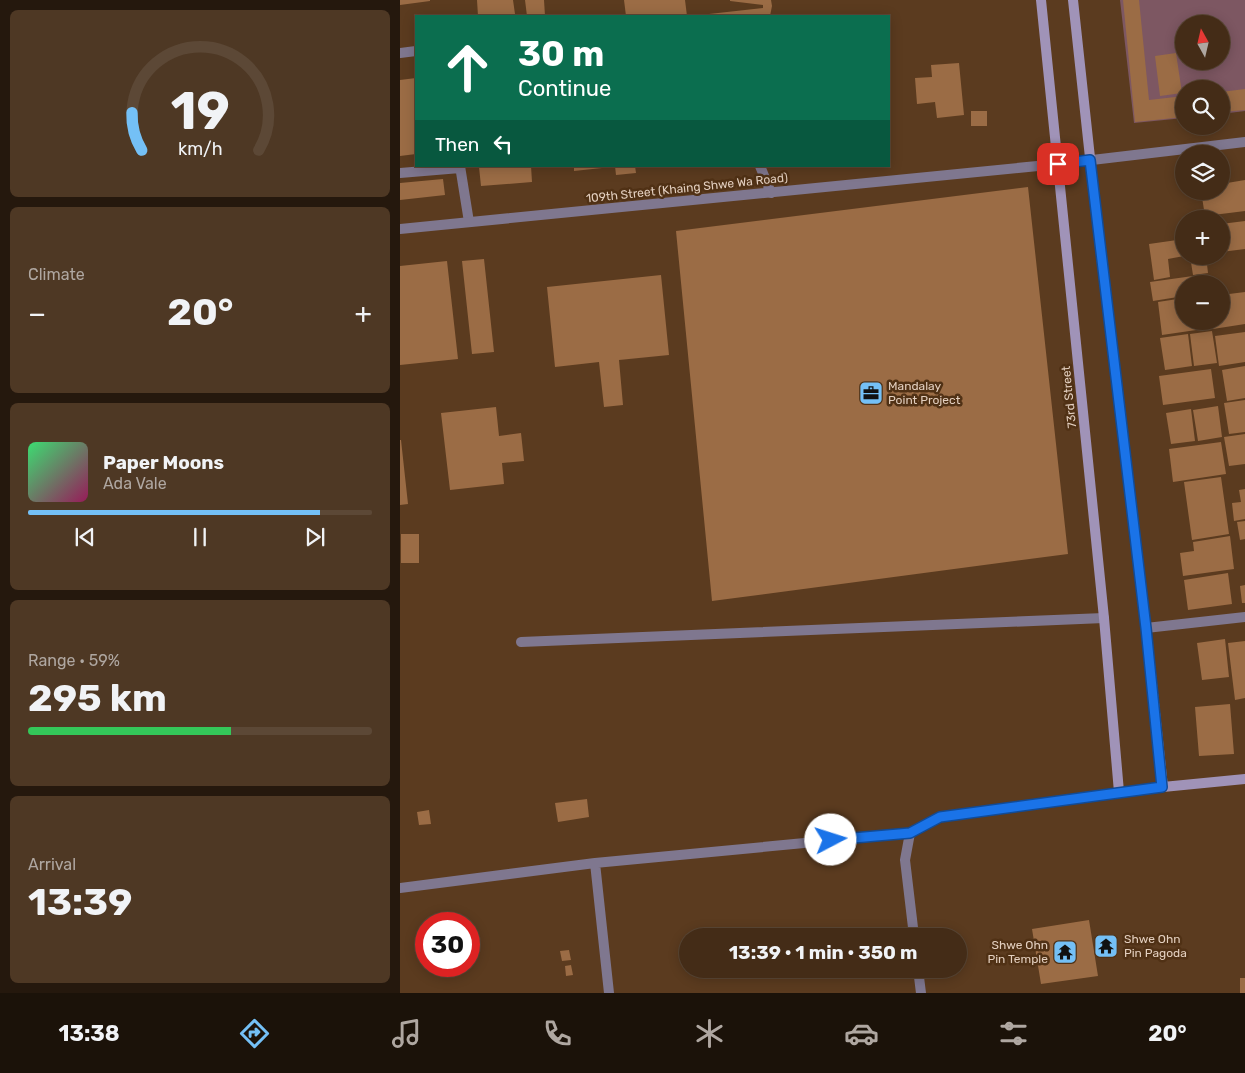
<!DOCTYPE html>
<html lang="en">
<head>
<meta charset="utf-8">
<style>
  :root { --surface:#442c17; --page:#4e3824; --text:#f1f3f6; --muted:#afa7a1; --line:#5c4836; --accent:#74c0f6 }
  body { margin:0; font-family:Rubik,sans-serif; background:var(--page); color:var(--text); height:100vh; display:flex; flex-direction:column; font-size:19px; white-space:nowrap }
  * { box-sizing:border-box; margin:0 }
  p { font-size:16px; color:var(--muted) }
  .icon { flex:none; width:28px; height:28px; fill:none; stroke:currentColor; stroke-width:2; stroke-linecap:round; stroke-linejoin:round }
  .map { position:relative; flex:1; overflow:hidden }
  .details { display:flex; flex-direction:column; gap:10px; padding:10px; background:#25180d; width:400px }
  .details>* { flex:none }
  .guide { position:absolute; left:15px; top:15px; width:475px; height:152px; border-radius:0px; box-shadow:0 2px 12px #0003,0 0 0 1px var(--line); background:#0b6e4f; color:#fff; overflow:hidden }
  .needle { width:32px; rotate:352deg }
  .controls { position:absolute; left:775px; top:15px; display:grid; gap:10px }
  .controls a { display:grid; place-items:center; width:55px; height:55px; border-radius:50%; background:var(--surface); box-shadow:0 2px 12px #0003,0 0 0 1px var(--line); font-size:25px }
  .speed { position:absolute; left:15px; top:912px; display:flex; gap:10px; font-size:25px; font-weight:700; text-align:center }
  .speed>* { display:grid; place-content:center; width:65px; height:65px; border-radius:50%; background:var(--surface); box-shadow:0 2px 12px #0003,0 0 0 1px var(--line); line-height:1 }
  .speed .limit { border:8px solid #d22; background:#fff; color:#111 }
  .pin { position:absolute; display:grid; place-items:center; width:42px; height:42px; color:#fff; margin:-21px; border-radius:10px; box-shadow:0 2px 8px #0006 }
  .me { position:absolute; width:55px; margin:-28px; rotate:85deg; stroke-linejoin:round; filter:drop-shadow(0 0 4px #0008) }
  .turn { display:flex; align-items:center; gap:18px; height:105px; padding:0 20px; font-size:22px }
  .turn .icon { width:65px; height:65px; stroke-width:2.5 }
  .turn b { display:block; font-size:35px; line-height:42px }
  .then { display:flex; align-items:center; height:48px; padding:0 20px; background:#0003; gap:10px; font-size:19px }
  .big { font-size:38px; font-weight:700; line-height:1.1 }
  .details .card { flex:1; display:flex; flex-direction:column; justify-content:center; gap:8px; min-width:0; padding:0 18px; border-radius:8px; background:var(--page) }
  .details .dial { align-items:center; gap:0 }
  .dial svg { height:130px; overflow:visible; fill:none; stroke:var(--line); stroke-width:7; stroke-linecap:round; text-anchor:middle }
  .dial text { fill:var(--text); stroke:none }
  .song { display:flex; align-items:center; gap:15px }
  .cover { width:60px; height:60px; border-radius:8px; background:linear-gradient(135deg,hsl(140 70% 55%),hsl(330 70% 35%)) }
  .played { height:5px; border-radius:2px; background:linear-gradient(90deg,var(--accent) 85%,var(--line) 85%) }
  .keys { display:flex; justify-content:space-around; direction:ltr }
  .heat { display:flex; justify-content:space-between; align-items:center; font-size:28px; direction:ltr }
  .charge { height:8px; border-radius:4px; background:linear-gradient(90deg,#34c759 59%,var(--line) 0) }
  .trip { position:absolute; left:279px; top:928px; width:288px; height:50px; border-radius:25px; background:var(--surface); box-shadow:0 2px 12px #0003,0 0 0 1px var(--line); font-weight:700; line-height:50px; text-align:center }
  .tab-bar { display:flex; height:80px; justify-content:space-around; align-items:center; background:#1b1209; color:var(--muted) }
  .tab-bar .icon { width:35px; height:35px }
  .tab-bar .current { color:var(--accent) }
  .tab-bar b { font-size:22px; color:var(--text) }
  main { display:flex; flex:1; min-height:0 }
  .map>svg:first-child { display:block }
</style>
</head>
<body>
<main>
<section class="details">
<div class="card dial"><svg viewBox="0 0 100 80">
<path d="M14 69A42 42 0 1 1 86 69"/>
<path d="M14 69A42 42 0 0 1 8 46" stroke="#74c0f6"/>
<text x="50" y="56" font-size="32" font-weight="700">19</text>
<text x="50" y="72" font-size="11">km/h</text>
</svg></div>
<div class="card"><p>Climate</p>
<div class="heat"><a>−</a><b class="big">20°</b><a>+</a></div>
</div>
<div class="card">
<div class="song"><i class="cover"></i><div><b>Paper Moons</b><p>Ada Vale</p></div></div>
<div class="played"></div>
<div class="keys"><svg class="icon" aria-label="previous" viewBox="0 0 24 24"><path d="M18 5L8 12l10 7zM5 5v14"/></svg><svg class="icon" aria-label="pause" viewBox="0 0 24 24"><path d="M8 5v14M16 5v14"/></svg><svg class="icon" aria-label="next" viewBox="0 0 24 24"><path d="M6 5l10 7-10 7zM19 5v14"/></svg></div>
</div>
<div class="card"><p>Range · 59%</p><b class="big">295 km</b><div class="charge"></div></div>
<div class="card"><p>Arrival</p><b class="big">13:39</b></div>
</section>
<div class="map">
<svg width="845" height="993" viewBox="0 0 845 993">
  <rect width="100%" height="100%" fill="#5b3b1f"/>
  <!-- green -->
  <path fill="#7d5762" fill-rule="evenodd" d="M720,0h125v111l-24,3v-25h-37v29l-50,5zM784,24h37v37h-37z"/>
  <!-- building -->
  <path fill="#9b6c45" d="M0,0h30v1l-30,4z
    M77,0h36l2,14 -37,2z
    M125,0h19l1,16h-18z
    M224,0h61l2,16h-61z
    M330,0h41l1,6 -2,10h-70v-1l63,-7v-3l-33,-4z
    M723,0h16l10,100 35,-4v21l-49,5z
    M776,53l6,40 -22,3 -5,-40z
    M559,63l5,52 -27,3 -2,-16 -18,2 -2,-26 17,-1 -1,-12z
    M16,78v76l-16,2v-76z
    M845,89v21l-24,2v-20z
    M571,111h16v15h-16z
    M93,166h38l1,16 -51,4 -2,-19z
    M174,166h28v2l-28,3z
    M215,166h20l1,7 -20,2z
    M43,179l2,16 -45,5v-17z
    M845,180v31l-40,5 -4,-25h20v-7z
    M628,187l40,367 -356,47 -36,-370z
    M845,221v28l-24,3v-28z
    M784,239v17l-16,3 2,18 -16,3 -5,-36z
    M790,256h16l2,17 -15,2z
    M84,259l10,93 -22,2 -10,-93z
    M47,261l11,98 -58,6v-99z
    M261,275l8,80 -50,5 4,45 -19,2 -5,-45 -44,5 -8,-80z
    M793,276l1,8h-10v12l-31,5 -3,-19z
    M845,292v32l-32,5 -1,-8h9v-26z
    M784,298v23h25l1,7 -48,7 -4,-33z
    M812,331l5,32 -23,3 -4,-32z
    M845,332v30l-26,4 -4,-30z
    M788,334l4,32 -27,4 -5,-32z
    M845,366v32l-18,3 -5,-31z
    M811,369l4,29 -52,7 -4,-29z
    M845,400v32l-16,2 -5,-31z
    M818,406l4,31 -24,4 -5,-31z
    M96,407l3,29 22,-3 3,28 -22,2 2,21 -54,6 -9,-77z
    M791,409l4,32 -24,3 -5,-31z
    M845,434v30l-16,2 -5,-29z
    M0,440h1l7,64 -8,1z
    M821,442l5,32 -53,8 -4,-33z
    M821,477l8,57 -37,6 -8,-58z
    M845,489v30l-11,2 -2,-18 9,-1 -2,-12z
    M845,521v18l-5,1 -3,-18z
    M1,534h18v29h-18z
    M830,536l4,33 -51,7 -3,-23 14,-2 -1,-9z
    M828,573l4,31 -44,6 -4,-30z
    M845,585v18h-3l-2,-17z
    M825,639l4,38 -27,3 -5,-37z
    M845,641v57l-10,2 -7,-57z
    M830,704l4,50 -35,2 -4,-49z
    M187,799l2,18 -31,5 -3,-19z
    M29,810l2,14 -12,1 -2,-13z
    M689,920l9,56 -57,8 -9,-55z
    M169,950l2,10 -9,1 -2,-10z
    M171,965l2,10 -7,1 -1,-10z
    M840,978h5v15h-5z"/>
  <g fill="none" stroke-linecap="round" stroke-linejoin="round">
    <!-- lane -->
    <path stroke="#7f778f" stroke-width="10" d="M0,53l16,-2
      M60,166l9,56
      M360,166l11,27
      M0,173l60,-5
      M121,642l583,-24"/>
    <!-- street -->
    <path stroke="#7f778f" stroke-width="10" d="M0,229l658,-65 187,-22
      M746,628l99,-11
      M0,888l195,-25
      M518,969l3,24
      M209,993l-14,-130 315,-30 -5,27 9,76"/>
    <!-- secondary -->
    <path stroke="#a093b8" stroke-width="10" d="M641,0l63,618 15,174
      M673,0l22,204 51,424 17,159
      M510,833l30,-16 223,-30 82,-8"/>
  </g>
  <g fill="none" stroke-linecap="round" stroke-linejoin="round">
    <!-- route casing -->
    <g stroke="#114b97" stroke-width="12">
      <path id="route" d="M431,840l79,-7 30,-16 222,-30 -16,-159 -56,-468 -32,4"/>
    </g>
    <!-- route -->
    <use href="#route" stroke="#1a73e8" stroke-width="9"/>
  </g>
  <!-- icons -->
  <defs>
    <g id="office-square" transform="scale(1.25)"><rect x="-9" y="-9" width="18" height="18" rx="4" fill="#74c0f6" stroke="#503115"/><path d="M-6-3h4V-5.5h4V-3h4V5H-6ZM-1-4.5V-3h2v-1.5ZM-6 0V1H6V0Z" fill="#111"/></g>
    <g id="temple-square" transform="scale(1.25)"><rect x="-9" y="-9" width="18" height="18" rx="4" fill="#74c0f6" stroke="#503115"/><path d="M0-6L5-2H3V0L6.5 2.5H4V6H1.5V3h-3V6H-4V2.5H-6.5L-3 0V-2H-5Z" fill="#111"/></g>
  </defs>
  <g fill-rule="evenodd">
    <use href="#office-square" x="471" y="393"/>
    <use href="#temple-square" x="706" y="946"/>
    <use href="#temple-square" x="665" y="952"/>
  </g>
  <g text-anchor="middle" stroke-width="5" stroke-linejoin="round" paint-order="stroke">
    <!-- street labels -->
    <g font-size="12" fill="#e3cfbf" stroke="#503115">
      <text transform="translate(287 188) rotate(-6)" y="4">109th Street (Khaing Shwe Wa Road)</text>
      <text transform="translate(669 397) rotate(-96)" y="4">73rd Street</text>
    </g>
    <!-- poi labels -->
    <g font-size="12" fill="#e3cfbf" stroke="#503115" text-anchor="start">
      <text x="488" y="390">Mandalay<tspan x="488" dy="14">Point Project</tspan></text>
      <text x="724" y="943">Shwe Ohn<tspan x="724" dy="14">Pin Pagoda</tspan></text>
      <text x="648" y="949" text-anchor="end">Shwe Ohn<tspan x="648" dy="14">Pin Temple</tspan></text>
    </g>
  </g>
</svg>
<div class="controls">
<a><svg class="needle" viewBox="-14 -14 28 28"><path d="M0-13l5 13h-10z" fill="#e53935"/><path d="M0 13l5-13h-10z" fill="#afa7a1"/></svg></a>
<a><svg class="icon" aria-label="search" viewBox="0 0 24 24"><circle cx="10" cy="10" r="6"/><path d="M15 15l6 6"/></svg></a>
<a><svg class="icon" aria-label="layers" viewBox="0 0 24 24"><path d="M12 4l9 5-9 5-9-5zM3 14l9 5 9-5"/></svg></a>
<a>+</a>
<a>−</a>
</div>
<div class="speed"><div class="limit">30</div></div>
<div class="pin" style="left:658px;top:164px;background:#d93025"><svg class="icon" aria-label="arrive" viewBox="0 0 24 24"><path d="M6 21V4h12l-3 4 3 4H6"/></svg></div>
<svg class="me" style="left:431px;top:840px" viewBox="-20 -20 40 40"><circle r="19" fill="#fff"/><path d="M0-13L10 11 0 6-10 11z" fill="#1a73e8"/></svg>
<div class="trip">13:39 · 1 min · 350 m</div>
<div class="guide">
<div class="turn"><svg class="icon" aria-label="ahead" viewBox="0 0 24 24"><path d="M12 20V5M6 11l6-6 6 6"/></svg><div><b>30 m</b>Continue</div></div>
<div class="then">Then<svg class="icon" aria-label="left" viewBox="0 0 24 24"><path d="M17 20v-9H6M10 6l-5 5 5 5"/></svg></div>
</div>
</div>
</main>
<nav class="tab-bar">
<b>13:38</b>
<svg class="icon current" aria-label="directions" viewBox="0 0 24 24"><path d="M12 3l9 9-9 9-9-9zM9 14v-3h6M13 9l2 2-2 2"/></svg>
<svg class="icon" aria-label="music" viewBox="0 0 24 24"><path d="M9 18V5l10-2v13"/><circle cx="6" cy="18" r="3"/><circle cx="16" cy="16" r="3"/></svg>
<svg class="icon" aria-label="phone" viewBox="0 0 24 24"><path d="M5 4h4l2 5-3 2q2 4 5 5l2-3 5 2v4C11 20 4 13 5 4z"/></svg>
<svg class="icon" aria-label="climate" viewBox="0 0 24 24"><path d="M12 3v18M4 7l16 10M4 17L20 7"/></svg>
<svg class="icon" aria-label="car" viewBox="0 0 24 24"><path d="M5 17H2v-5l4-1 3-4h7l3 4 3 1v5h-3M9 17h6M6 11h13"/><circle cx="7" cy="17" r="2"/><circle cx="17" cy="17" r="2"/></svg>
<svg class="icon" aria-label="filters" viewBox="0 0 24 24"><path d="M4 7h16M4 17h16"/><circle cx="9" cy="7" r="2"/><circle cx="15" cy="17" r="2"/></svg>
<b>20°</b>
</nav>
</body>
</html>
